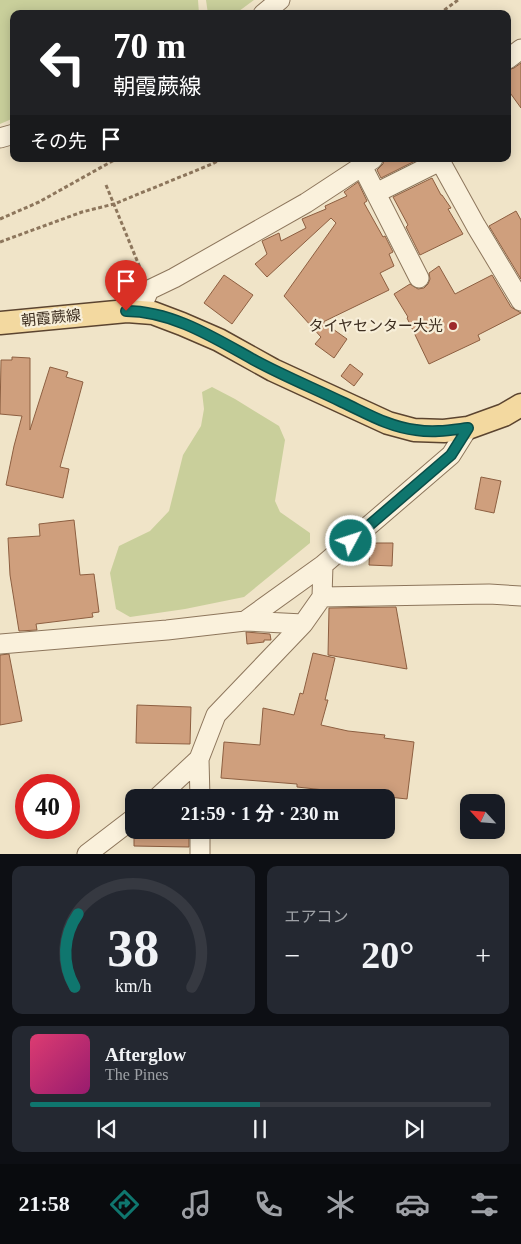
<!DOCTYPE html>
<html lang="ja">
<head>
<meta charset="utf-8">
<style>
  :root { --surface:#171b24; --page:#242831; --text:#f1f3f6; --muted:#9ea1a6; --line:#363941; --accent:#0f766e }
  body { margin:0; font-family:"Times New Roman","Noto Sans JP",serif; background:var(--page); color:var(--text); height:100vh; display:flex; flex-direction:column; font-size:19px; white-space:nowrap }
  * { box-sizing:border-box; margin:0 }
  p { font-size:16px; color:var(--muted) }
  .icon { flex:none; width:28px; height:28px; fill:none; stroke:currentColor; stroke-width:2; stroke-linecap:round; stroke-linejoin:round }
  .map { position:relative; height:854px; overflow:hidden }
  .sheet { display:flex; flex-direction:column; gap:12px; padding:12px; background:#0d0f14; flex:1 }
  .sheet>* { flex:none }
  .top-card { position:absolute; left:10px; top:10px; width:501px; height:152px; border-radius:10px; box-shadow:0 2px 12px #0003; background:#202124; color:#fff; overflow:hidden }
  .needle { width:32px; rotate:296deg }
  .fabs { position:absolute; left:460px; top:794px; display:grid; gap:10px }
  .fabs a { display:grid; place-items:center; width:45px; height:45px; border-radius:10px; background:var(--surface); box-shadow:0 2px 12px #0003; font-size:25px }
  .speed { position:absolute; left:15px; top:774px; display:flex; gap:10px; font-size:25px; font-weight:700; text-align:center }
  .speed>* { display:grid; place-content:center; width:65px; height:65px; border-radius:50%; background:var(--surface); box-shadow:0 2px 12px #0003; line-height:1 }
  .speed .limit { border:8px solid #d22; background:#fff; color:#111 }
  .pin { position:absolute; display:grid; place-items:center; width:42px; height:42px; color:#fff; margin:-51px -21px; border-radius:50% 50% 50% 0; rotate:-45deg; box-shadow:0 0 5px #0007 }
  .pin .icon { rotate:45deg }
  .me { position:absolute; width:55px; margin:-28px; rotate:50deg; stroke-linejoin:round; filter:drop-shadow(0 0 4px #0008) }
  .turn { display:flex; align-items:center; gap:18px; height:105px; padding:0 20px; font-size:22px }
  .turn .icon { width:65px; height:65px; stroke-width:2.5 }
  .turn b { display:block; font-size:35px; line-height:42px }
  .then { display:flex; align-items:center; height:48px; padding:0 20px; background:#0003; gap:10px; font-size:19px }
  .big { font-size:38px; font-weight:700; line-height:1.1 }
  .sheet .card { flex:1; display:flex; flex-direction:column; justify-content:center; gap:8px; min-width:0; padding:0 18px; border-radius:10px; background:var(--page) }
  .sheet .dial { align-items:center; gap:0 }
  .dial svg { height:130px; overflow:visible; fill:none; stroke:var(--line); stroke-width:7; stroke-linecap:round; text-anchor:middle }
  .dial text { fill:var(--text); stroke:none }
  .song { display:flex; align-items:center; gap:15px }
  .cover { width:60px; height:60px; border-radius:8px; background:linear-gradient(135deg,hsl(340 70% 55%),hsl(320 70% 35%)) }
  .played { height:5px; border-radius:2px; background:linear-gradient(90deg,var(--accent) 50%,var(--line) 50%) }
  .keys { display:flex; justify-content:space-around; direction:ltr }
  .heat { display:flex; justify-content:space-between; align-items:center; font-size:28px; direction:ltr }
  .sheet .tiles { flex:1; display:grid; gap:12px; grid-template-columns:1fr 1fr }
  .card:last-child { grid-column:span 2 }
  .trip { position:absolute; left:125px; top:789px; width:270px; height:50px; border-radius:10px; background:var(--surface); box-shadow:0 2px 12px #0003; font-weight:700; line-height:50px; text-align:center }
  .tab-bar { display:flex; height:80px; justify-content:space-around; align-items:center; background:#090b0e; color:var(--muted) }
  .tab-bar .icon { width:35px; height:35px }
  .tab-bar .current { color:var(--accent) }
  .tab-bar b { font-size:22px; color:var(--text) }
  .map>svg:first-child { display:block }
</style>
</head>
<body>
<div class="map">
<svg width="521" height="854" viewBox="0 0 521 854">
  <rect width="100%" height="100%" fill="#f0e4c8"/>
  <!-- green -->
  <path fill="#c9cf9b" d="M0,0h198l1,14h-185v104l-14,6z
    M206,0h48l-19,14h-27z
    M212,387l23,12 44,27 6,14 -10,61 5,11 30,21v10l-66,54 -59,12 -55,8 -14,-8 -6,-36 9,-27 31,-15 19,-20 14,-56 18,-29 3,-17 -2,-17z"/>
  <!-- building -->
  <path fill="#cf9f7d" stroke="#8d5f41" d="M521,63v45l-13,-18v-20l6,-2z
    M384,159h33v1l-36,18 -4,-8 6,-6z
    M432,178l9,17h1l9,13 -3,1 15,25 -43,21 -14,-28 2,-2 -15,-28z
    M358,182l9,19 -3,2 19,34 2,-1 8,16 -4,2 5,12 -14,7 9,17 -66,32 24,17 -13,19 -19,-14 6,-7 -37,-41 52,-73 -5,-5 -64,59 -12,-13 12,-10 -5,-13 17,-8 2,8 25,-13 -4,-9 24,-10 -1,-3 22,-10 -3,-4z
    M516,211l5,9v59l-32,-53z
    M439,266l16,28 37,-19 19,32 10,6 -43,22 2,5 -51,24 -22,-46 1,-1 -14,-23 16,-10 8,5 6,-1 4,-4 2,-5 -1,-6z
    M224,275l29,20 -21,29 -28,-21z
    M12,357l18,1v72l20,-63 18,5 -2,5 17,5 -23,85 9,2 -6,29 -57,-13 8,-39 8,-30 -22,-2 1,-54h11z
    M350,364l13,10 -9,12 -13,-10z
    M481,477l20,4 -7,32 -19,-4z
    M74,520l6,55 14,-1 5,38 -7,1 1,4 -57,7 1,6 -18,1 -9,-56 -2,-37 32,-2 -1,-12z
    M370,543h23l-1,23 -23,-1z
    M396,607l11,62 -79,-14 1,-47z
    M246,632l24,2 1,6h-7v2l-17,2z
    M313,653l22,5 -10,42h3l-7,25 27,6 37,4 -1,3 30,4 -7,57 -110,-12v-3l-76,-6 3,-36 36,3 3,-37 31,7 6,-22 3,1z
    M9,654l13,67 -22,4v-70z
    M137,705l54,2 -1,37 -54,-1z
    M137,830h52v17l-55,-1v-14z"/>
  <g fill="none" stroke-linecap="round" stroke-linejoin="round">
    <!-- minor casing -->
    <g stroke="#8d765c" stroke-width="21">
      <path id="minor" d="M263,14l17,-14
        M508,59l13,-10
        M0,138l14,-4
        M439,159l37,67 45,75
        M362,166l57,112
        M376,193l64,-32
        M140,311l9,-21 25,-12 132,-75 67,-44
        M323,565l-1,32 167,-3 32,2
        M303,624l19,-27
        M0,644l167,-14 78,-9 78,-56 128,-110 17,-27
        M157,798l42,-39
        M200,798l-1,-39 17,-44 87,-91 -58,-3
        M200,830v24
        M87,854l47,-36"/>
    </g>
    <!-- major casing -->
    <g stroke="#5b4430" stroke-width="25">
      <path id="major" d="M0,323l127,-12 26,2 29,11 37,16 54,30 115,53 26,7 30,1 24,-3 36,-13 17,-10"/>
    </g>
    <!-- path -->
    <path stroke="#8d765c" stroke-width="3" stroke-dasharray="4 2.5" stroke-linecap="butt" d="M439,14l19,-14
      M106,185l37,90
      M0,219l39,-17 77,-43
      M0,242l82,-30 32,-8 98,-40 9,-5"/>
    <!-- minor -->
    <use href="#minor" stroke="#faf1dc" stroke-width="19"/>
    <!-- major -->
    <use href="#major" stroke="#f3d9a0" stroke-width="22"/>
  </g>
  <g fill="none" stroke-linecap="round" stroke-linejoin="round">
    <!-- route casing -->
    <g stroke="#0a4d48" stroke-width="12">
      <path id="route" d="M126,311c47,0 90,28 130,50 28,15 57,27 86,41 24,11 47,25 74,28 18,3 35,0 52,-2l-17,27 -100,86"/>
    </g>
    <!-- route -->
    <use href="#route" stroke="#0f766e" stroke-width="9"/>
  </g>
  <!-- markers -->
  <circle fill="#9e2a2b" stroke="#f7eed8" stroke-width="2" cx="453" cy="326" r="5"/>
  <g text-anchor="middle" stroke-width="4.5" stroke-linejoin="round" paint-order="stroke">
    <!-- street labels -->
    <g font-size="15" fill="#3d2e20" stroke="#f7eed8">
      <text transform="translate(51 318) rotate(-6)" y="5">朝霞蕨線</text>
    </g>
    <!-- poi labels -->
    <g font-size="15" fill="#3d2e20" stroke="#f7eed8" text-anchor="end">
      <text x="443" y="331">タイヤセンター大光</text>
    </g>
  </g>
</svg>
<div class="fabs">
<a><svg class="needle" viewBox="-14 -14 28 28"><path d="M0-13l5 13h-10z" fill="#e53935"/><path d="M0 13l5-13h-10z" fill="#9ea1a6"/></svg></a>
</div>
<div class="speed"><div class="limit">40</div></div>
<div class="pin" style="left:126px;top:311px;background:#d93025"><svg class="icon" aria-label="arrive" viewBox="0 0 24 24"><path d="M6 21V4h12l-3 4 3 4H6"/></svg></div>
<svg class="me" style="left:351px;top:541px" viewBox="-20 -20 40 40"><circle r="17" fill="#0f766e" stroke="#fff" stroke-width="3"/><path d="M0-11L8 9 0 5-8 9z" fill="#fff"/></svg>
<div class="trip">21:59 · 1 分 · 230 m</div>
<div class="top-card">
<div class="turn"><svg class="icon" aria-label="left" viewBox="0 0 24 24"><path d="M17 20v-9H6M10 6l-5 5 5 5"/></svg><div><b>70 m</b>朝霞蕨線</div></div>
<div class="then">その先<svg class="icon" aria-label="arrive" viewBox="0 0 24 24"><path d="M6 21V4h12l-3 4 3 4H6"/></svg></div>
</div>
</div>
<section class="sheet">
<div class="tiles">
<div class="card dial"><svg viewBox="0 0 100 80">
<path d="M14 69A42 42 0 1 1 86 69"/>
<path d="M14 69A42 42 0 0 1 16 24" stroke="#0f766e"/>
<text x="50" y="56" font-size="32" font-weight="700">38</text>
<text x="50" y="72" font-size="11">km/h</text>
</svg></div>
<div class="card"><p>エアコン</p>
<div class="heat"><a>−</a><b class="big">20°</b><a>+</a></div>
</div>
<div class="card">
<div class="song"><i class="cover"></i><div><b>Afterglow</b><p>The Pines</p></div></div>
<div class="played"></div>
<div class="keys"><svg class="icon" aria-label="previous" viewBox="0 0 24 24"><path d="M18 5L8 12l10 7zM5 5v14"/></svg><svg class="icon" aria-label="pause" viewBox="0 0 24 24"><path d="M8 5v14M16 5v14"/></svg><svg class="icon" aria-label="next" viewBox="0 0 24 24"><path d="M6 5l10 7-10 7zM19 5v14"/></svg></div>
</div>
</div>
</section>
<nav class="tab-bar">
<b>21:58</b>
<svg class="icon current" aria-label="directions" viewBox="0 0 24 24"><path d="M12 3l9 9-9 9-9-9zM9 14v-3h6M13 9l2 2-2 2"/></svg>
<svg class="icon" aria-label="music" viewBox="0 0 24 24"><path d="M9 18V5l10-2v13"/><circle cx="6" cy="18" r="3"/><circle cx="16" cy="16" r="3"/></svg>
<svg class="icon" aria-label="phone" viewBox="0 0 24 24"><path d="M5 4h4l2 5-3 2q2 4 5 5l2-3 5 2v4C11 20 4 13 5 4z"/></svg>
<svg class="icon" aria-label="climate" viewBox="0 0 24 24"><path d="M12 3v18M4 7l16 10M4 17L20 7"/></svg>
<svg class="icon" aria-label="car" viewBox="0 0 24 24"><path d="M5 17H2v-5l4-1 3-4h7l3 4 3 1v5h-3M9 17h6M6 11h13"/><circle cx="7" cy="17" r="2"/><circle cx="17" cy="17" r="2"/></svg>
<svg class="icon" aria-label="filters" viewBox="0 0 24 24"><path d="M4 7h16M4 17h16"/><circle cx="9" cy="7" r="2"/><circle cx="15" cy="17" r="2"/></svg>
</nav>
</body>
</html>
